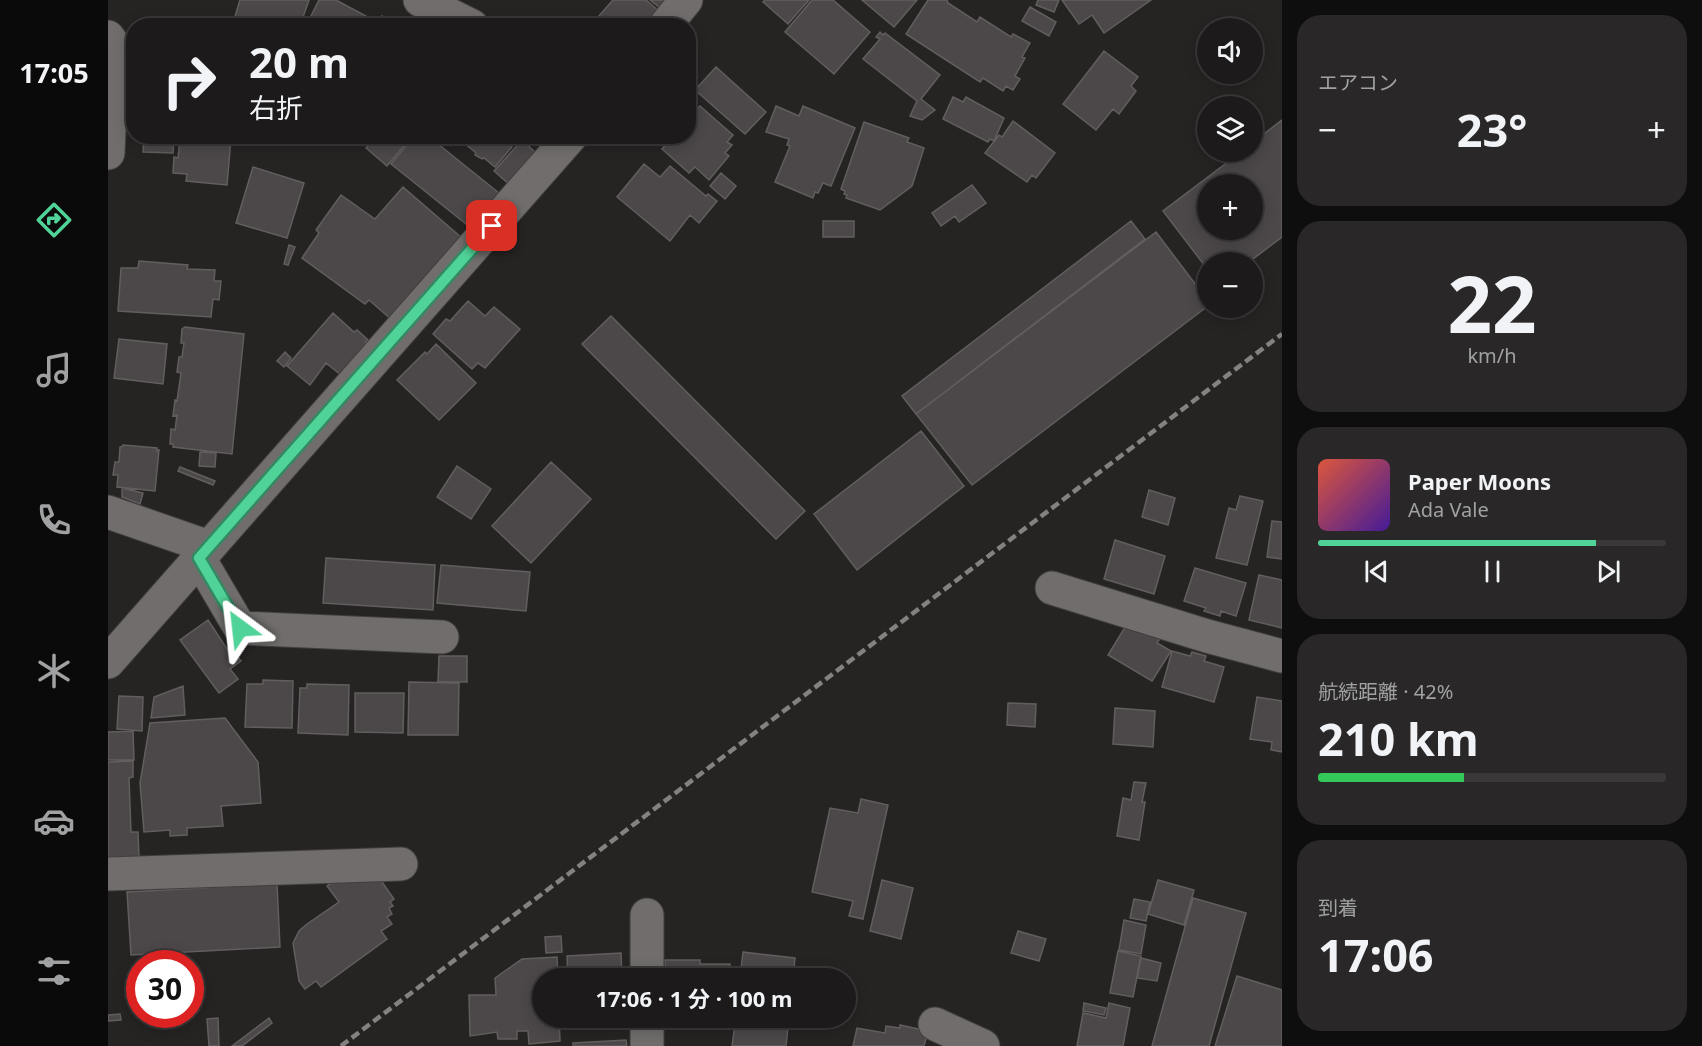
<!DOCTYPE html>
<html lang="ja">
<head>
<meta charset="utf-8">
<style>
  :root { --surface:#1c1a1a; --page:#292727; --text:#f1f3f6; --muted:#a0a1a2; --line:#3a3839; --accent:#50d398 }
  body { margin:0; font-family:"Noto Sans","Noto Sans JP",sans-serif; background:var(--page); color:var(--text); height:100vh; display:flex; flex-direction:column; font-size:22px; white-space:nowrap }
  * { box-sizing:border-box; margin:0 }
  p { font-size:20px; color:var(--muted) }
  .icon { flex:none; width:33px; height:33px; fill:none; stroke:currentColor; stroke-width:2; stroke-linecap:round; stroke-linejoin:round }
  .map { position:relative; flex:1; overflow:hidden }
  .details { display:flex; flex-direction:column; gap:15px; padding:15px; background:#0f0e0e; width:420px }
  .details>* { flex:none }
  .top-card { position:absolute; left:18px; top:18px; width:570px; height:126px; border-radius:24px; box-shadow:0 3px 15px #0003,0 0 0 2px var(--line); background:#1c1a1a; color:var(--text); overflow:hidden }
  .buttons { position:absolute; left:1089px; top:18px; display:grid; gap:12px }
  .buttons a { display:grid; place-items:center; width:66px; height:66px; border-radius:50%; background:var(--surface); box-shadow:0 3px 15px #0003,0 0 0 2px var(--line); font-size:30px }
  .speed { position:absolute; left:18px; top:950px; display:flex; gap:12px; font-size:30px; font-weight:700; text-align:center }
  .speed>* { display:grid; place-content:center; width:78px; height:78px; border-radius:50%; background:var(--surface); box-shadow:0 3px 15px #0003,0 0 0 2px var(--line); line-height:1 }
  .speed .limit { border:9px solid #d22; background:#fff; color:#111 }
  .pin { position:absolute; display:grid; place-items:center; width:51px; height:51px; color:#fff; margin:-26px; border-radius:12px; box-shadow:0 3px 9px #0006 }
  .me { position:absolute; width:66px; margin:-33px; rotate:330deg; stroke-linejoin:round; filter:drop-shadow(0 0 4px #0008) }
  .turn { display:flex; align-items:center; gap:21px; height:126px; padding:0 24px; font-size:27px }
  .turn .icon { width:78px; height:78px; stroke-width:2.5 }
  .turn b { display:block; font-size:42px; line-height:51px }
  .big { font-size:45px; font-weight:700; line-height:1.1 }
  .details .card { flex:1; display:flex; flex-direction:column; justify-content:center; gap:9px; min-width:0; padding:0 21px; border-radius:24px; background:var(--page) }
  .details .dial { align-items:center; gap:0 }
  .dial b { font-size:78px; line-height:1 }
  .song { display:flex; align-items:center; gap:18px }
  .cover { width:72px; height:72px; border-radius:9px; background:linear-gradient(135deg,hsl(10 70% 55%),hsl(260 70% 35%)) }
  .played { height:6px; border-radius:3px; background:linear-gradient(90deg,var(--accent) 80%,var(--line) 80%) }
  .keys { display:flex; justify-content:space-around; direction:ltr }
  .heat { display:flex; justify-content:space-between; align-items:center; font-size:33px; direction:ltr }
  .charge { height:9px; border-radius:4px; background:linear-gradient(90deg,#34c759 42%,var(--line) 0) }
  .trip { position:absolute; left:424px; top:968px; width:324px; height:60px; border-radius:30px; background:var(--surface); box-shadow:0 3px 15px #0003,0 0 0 2px var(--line); font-weight:700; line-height:60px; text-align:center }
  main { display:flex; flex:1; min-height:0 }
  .tab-bar { display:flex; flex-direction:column; width:108px; justify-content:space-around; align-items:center; background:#0b0a0a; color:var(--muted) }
  .tab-bar .icon { width:42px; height:42px }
  .tab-bar .current { color:var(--accent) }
  .tab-bar b { font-size:27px; color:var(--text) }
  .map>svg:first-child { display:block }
</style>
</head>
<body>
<main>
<nav class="tab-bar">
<b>17:05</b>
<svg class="icon current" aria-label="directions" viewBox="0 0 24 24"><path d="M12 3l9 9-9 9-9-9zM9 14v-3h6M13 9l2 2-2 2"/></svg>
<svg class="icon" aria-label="music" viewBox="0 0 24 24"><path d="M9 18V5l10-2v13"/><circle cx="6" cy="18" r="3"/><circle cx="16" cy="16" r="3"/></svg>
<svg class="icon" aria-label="phone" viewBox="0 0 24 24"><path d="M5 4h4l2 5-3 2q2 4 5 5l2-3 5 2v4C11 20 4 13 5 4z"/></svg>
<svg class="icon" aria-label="climate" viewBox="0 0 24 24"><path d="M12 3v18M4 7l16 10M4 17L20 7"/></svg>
<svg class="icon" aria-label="car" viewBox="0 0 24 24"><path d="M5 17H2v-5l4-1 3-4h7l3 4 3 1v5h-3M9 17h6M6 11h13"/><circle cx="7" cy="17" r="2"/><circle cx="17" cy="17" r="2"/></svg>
<svg class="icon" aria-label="filters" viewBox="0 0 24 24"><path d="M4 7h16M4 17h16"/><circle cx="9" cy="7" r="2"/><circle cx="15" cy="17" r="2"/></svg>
</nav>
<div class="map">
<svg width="1174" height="1046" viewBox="0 0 1174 1046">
  <rect width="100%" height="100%" fill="#262323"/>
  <!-- building -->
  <path fill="#4c4849" stroke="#625e5e" stroke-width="1.5" fill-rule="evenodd" d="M132,0h69l-9,26h-59l-8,-3z
    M211,0h17l30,16 -5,10h-55z
    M505,0h33l14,12 -12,14h-58z
    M542,0h23l-9,11z
    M657,0h44l-21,24 -25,-22z
    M704,0h21l37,32 -36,42 -49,-42z
    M754,0h55l-23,27z
    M820,0h19l1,3 29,19 3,-5 31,20 2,-3 17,9 -8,14 3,1 -10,18 5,3 -7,11 -7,-4 -3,5 -20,-13 -3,4 -74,-48z
    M930,0h21l-5,12 -18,-7z
    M954,0h89l-47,33 -12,-18 -13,9z
    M922,7l26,15 -7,14 -27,-15z
    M274,16l18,10h-23z
    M772,32l3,3 2,-2 55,42 -19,24 14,11 -13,10 -12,-4 7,-15 -54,-42 17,-20 -4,-2z
    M996,51l34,26 -7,9 5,5 -17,23 -6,-5 -17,21 -33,-26z
    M608,67l50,45 -21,22 -50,-44z
    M845,97l10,5 3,-5 38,21 -10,23 -4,-2 -2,3 -45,-23z
    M592,106l33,29 -6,7 5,3 -7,8 4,3 -20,24 -14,-13 -6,6 -27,-24 11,-13h15v-18z
    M668,106l23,10 4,-10 52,22 -24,58 -8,-3 -5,10 -3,-1 -2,6 -38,-16 15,-36 -3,-1 2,-6 -23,-7z
    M1174,120v117l-33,25h-41v8l-45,-59 78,-59h11v-9zM1100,184h44v46h-44z
    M905,121l42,32 -19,25 -4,-3 -5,7 -42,-29 14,-18 3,2z
    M756,122l45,16 -2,4 17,6 -12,38 -32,24 -34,-12 1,-3 -3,-1 1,-3 -4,-2z
    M36,136h30l-1,17 -30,-1z
    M81,136l42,3 -4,46 -41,-4 1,-7 -14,-1 1,-16 4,1 2,-19h9z
    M268,136h34l1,1 -24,29 -21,-18z
    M306,136h14l71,57 -28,35 -80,-64z
    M348,136h44l12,11 -17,20 -11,-9 -2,1 -7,-4 1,-2z
    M414,140l15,14 -27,31 -16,-14z
    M536,164l16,13 10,-11 36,30 2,-2 9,7 -18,22 -9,-8 -20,26 -53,-44z
    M145,167l51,16 -17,55 -51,-15z
    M613,173l15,13 -11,13 -15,-13z
    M864,185l14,18 -27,19 -4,-6 -14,10 -9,-13z
    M295,187l59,51 -70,82 -23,-20 -4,4 -63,-46 17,-25 -3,-3 25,-35 34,24z
    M715,221h31v16h-31z
    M1023,221l14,18 -229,175 -14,-18z
    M1048,232l52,69v5l-236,179 -56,-71z
    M181,245l6,2 -7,18 -4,-1z
    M31,261l49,4 -1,4 28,1 -1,11h7l-2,19 -6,-1 -2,18 -93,-6 3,-43h17z
    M360,301l17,15 9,-9 26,22 -35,39 -7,-5 -6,6 -39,-35 13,-15 4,2z
    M225,313l21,19 3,-2 11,10 -3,2 3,2 -27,31 -15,-12 -16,22 -23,-19z
    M503,316l194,195 -29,28 -194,-195z
    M77,327l59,7 -12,120 -59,-7v-3h-3l1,-15 4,1 2,-15 -4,1 2,-16 2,1 4,-28 -4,-1 2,-15h3l2,-14h-3l1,-14z
    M11,339l48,5 -4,40 -49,-6z
    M328,344l40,39 -37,37 -42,-40 28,-28 2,2z
    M177,352l6,6 -7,9 -7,-6z
    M813,431l43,55 -107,84 -43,-56z
    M15,445l34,3v3l2,-1 -4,41 -38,-4 1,-12h-5l2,-13h4l1,-15 3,-1z
    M92,452l16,1 -1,14 -16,-1z
    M443,462l40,37 -60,64 -39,-37z
    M349,466l34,23 -20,30 -34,-22z
    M72,467l35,14 -2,4 -35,-14z
    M14,488l21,5 -3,11 -18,-7z
    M1041,490l26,8 -7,27 -26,-8z
    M1132,496l23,5 -16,64 -31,-7 13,-50 7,2z
    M1164,521l10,1v37l-15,-2z
    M1007,540l50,16 -11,38 -50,-15z
    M218,558l109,7 -2,45 -110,-7z
    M333,565l89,7 -4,39 -89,-8z
    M1087,568l51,15 -10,33 -15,-5 -1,5 -16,-5 2,-3 -22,-7z
    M1151,575l23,5v48l-33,-8z
    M100,620l23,35 3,-2 7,8 -11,8 8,10 -19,14 -39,-53z
    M1019,624l19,11 2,-5 13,7 -4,6 14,8 -19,30 -44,-26z
    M1064,651l18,5 2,-4 14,4 -2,5 20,6 -10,35 -52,-15z
    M331,656h28v26h-29z
    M155,680l30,1 -1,47 -47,-1 2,-43h16z
    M301,682l50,1 -1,52h-50z
    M199,684l42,1 -1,50 -50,-2 2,-45h7z
    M75,686l2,29 -34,3 3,-21z
    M247,693h49l-1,40 -48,-1z
    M11,696l24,1 -1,34 -25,-2z
    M1149,697l25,4v51l-11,-2 1,-8 -22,-3z
    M900,703l28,1 -1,23 -28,-2z
    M1007,708l40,3 -2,36 -40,-3z
    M117,718l33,44 3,41 -40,3 2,20 -36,2v7l-17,1v-6l-26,2 -4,-49 10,-60z
    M25,731l1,29h-26v-28z
    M25,761v16l-4,1 2,54h7l1,25h-31v-95z
    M1026,782l12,1 -4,19h3l-6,38 -22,-4 6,-38 8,2z
    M753,799l27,6 -25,114 -14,-3 4,-15 -41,-9 18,-84 28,5z
    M233,876l39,3 14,20 -4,3 3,4 -4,2 3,6 -5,3 5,7 -11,7 6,8 -66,48 -5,-6 -11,8 -6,-8 -6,-38 6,-12 8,-7 32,-22 -12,-16z
    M774,880l31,8 -12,51 -31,-8z
    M1050,880l36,10 -10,35 -36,-11z
    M169,884l3,63 -149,8 -4,-63z
    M1085,898l53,15 -37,133h-57z
    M1026,899l16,3 -4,19 -16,-3z
    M1016,920l22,5 -5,29 -22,-4z
    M910,931l28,8 -7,22 -28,-8z
    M453,936l1,16 -16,1 -1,-16z
    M1010,951l23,5 -8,41 -23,-4z
    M635,952l52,6 -1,11 16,2 -1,7h-69z
    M513,953l1,25h-54l-1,-22z
    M449,957l1,21h-15v39h16l1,24 -31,3 -1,-13h-11v8h-19l-1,-7 -27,4 -1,-41h27l-1,-17 27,-19z
    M1033,958l20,5 -4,18 -20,-3z
    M557,960h35v4h30v14h-64z
    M1129,976l45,14v56h-67z
    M976,1003l22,5 -2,7 -21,-4z
    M1001,1003l21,5 -7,38h-46l6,-33 23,5z
    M12,1014l1,6 -13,1v-6z
    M628,1017h53l-3,29h-54z
    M110,1018l1,28h-10l-2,-27z
    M161,1018l3,5 -30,23h-10z
    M792,1025l28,6 -4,15h-71l4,-18 28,5 1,-7 14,2z
    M518,1040l1,6h-54v-3z"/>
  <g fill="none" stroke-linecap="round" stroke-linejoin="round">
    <!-- minor casing -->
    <g stroke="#413e3e" stroke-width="35">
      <path id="minor" d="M312,0l52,26
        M557,26l21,-26
        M0,37l5,7 -5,109
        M0,512l101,35
        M91,558l41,70 202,9
        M944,588l155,48 75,20
        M0,662l463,-526
        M0,874l293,-10
        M539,978v-63
        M827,1024l48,22
        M539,1046v-29"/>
    </g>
    <!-- minor -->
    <use href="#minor" stroke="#716d6d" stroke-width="33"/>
    <!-- rail -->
    <path stroke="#848181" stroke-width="4.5" stroke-dasharray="9 4.5" stroke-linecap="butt" d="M233,1046l941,-712"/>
  </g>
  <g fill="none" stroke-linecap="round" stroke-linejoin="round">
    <!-- route casing -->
    <g stroke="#348963" stroke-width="15">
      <path id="route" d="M132,628l-41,-70 293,-332"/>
    </g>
    <!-- route -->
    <use href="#route" stroke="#50d398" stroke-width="10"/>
  </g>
</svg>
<div class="buttons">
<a><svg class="icon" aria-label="sound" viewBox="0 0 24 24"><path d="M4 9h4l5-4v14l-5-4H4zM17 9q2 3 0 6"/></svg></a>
<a><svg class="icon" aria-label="layers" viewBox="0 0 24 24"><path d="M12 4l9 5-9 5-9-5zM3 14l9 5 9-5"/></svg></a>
<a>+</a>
<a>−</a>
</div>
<div class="speed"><div class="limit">30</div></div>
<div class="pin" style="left:384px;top:226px;background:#d93025"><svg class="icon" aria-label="arrive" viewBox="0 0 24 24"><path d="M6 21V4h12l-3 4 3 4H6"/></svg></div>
<svg class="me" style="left:132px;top:628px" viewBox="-20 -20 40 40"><path d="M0-17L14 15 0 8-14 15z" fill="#50d398" stroke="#fff" stroke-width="4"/></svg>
<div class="trip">17:06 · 1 分 · 100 m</div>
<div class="top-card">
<div class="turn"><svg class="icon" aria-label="right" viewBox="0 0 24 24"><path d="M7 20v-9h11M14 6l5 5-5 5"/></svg><div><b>20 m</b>右折</div></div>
</div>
</div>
<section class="details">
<div class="card"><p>エアコン</p>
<div class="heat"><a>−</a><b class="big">23°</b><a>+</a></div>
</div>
<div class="card dial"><b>22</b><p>km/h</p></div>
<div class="card">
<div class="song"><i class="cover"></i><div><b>Paper Moons</b><p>Ada Vale</p></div></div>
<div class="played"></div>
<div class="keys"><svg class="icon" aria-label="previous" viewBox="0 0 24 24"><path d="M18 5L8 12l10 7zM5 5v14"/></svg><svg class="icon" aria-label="pause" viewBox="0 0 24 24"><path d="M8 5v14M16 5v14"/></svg><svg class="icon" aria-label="next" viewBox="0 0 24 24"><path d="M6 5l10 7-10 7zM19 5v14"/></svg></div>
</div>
<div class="card"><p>航続距離 · 42%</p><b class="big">210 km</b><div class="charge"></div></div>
<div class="card"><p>到着</p><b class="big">17:06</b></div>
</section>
</main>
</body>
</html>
